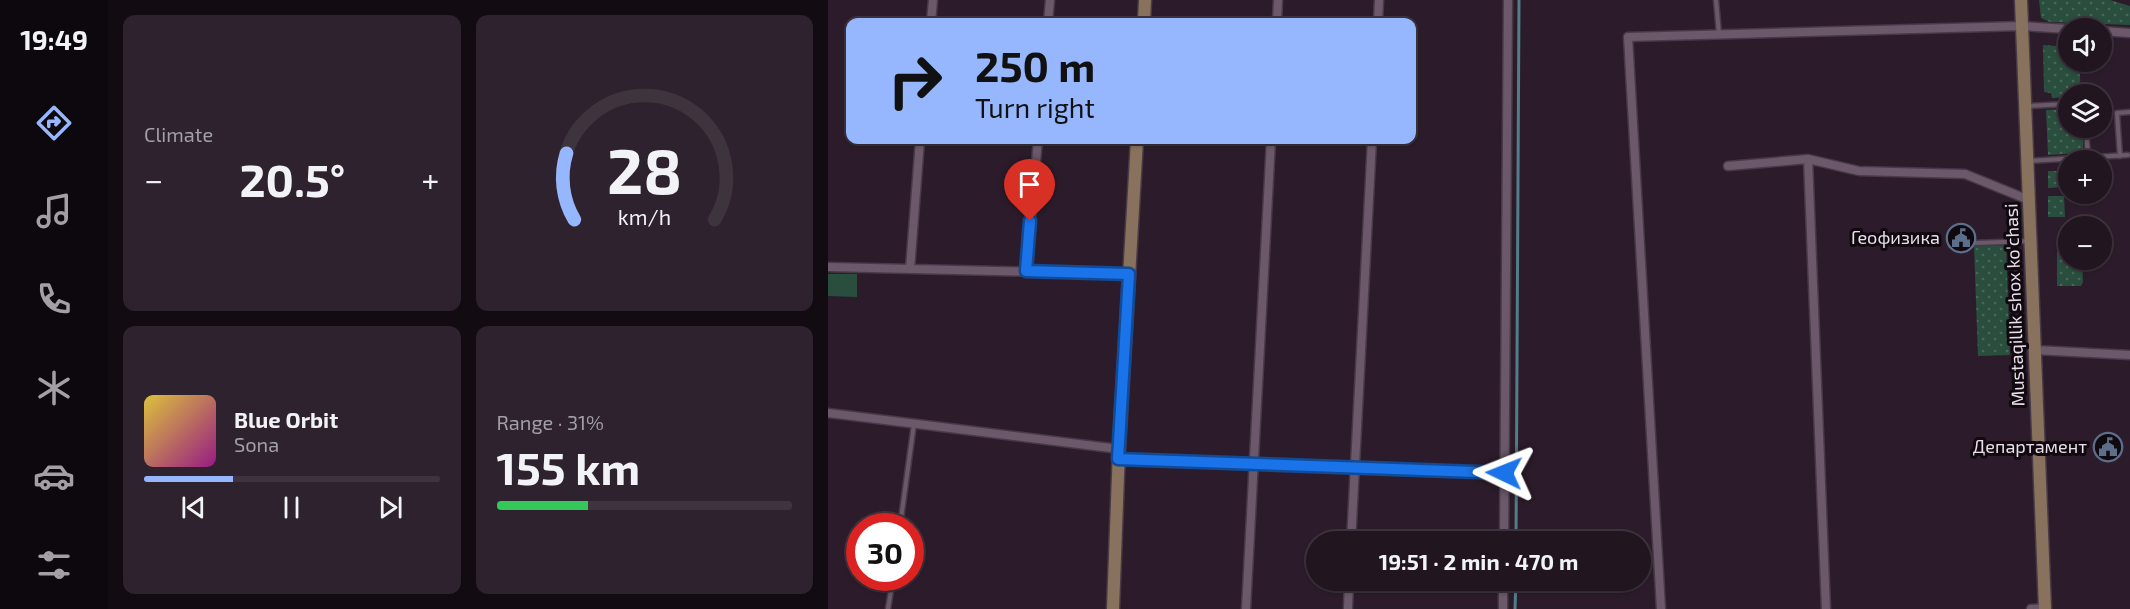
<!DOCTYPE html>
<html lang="en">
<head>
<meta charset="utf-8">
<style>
  :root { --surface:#211520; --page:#2d222d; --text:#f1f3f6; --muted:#a29fa5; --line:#3e343e; --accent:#96b6fd }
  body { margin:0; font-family:"Exo 2",sans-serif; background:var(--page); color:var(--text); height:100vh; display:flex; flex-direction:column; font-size:22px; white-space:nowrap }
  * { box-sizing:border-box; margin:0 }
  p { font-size:20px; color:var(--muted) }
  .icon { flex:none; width:33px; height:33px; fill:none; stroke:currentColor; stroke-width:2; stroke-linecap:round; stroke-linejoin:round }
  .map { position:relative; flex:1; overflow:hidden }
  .drawer { display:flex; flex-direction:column; gap:15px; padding:15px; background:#120c12; width:720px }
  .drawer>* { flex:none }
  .banner { position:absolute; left:18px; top:18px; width:570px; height:126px; border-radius:12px; box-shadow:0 2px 4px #0004,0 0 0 2px var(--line); background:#96b6fd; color:#111; overflow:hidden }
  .buttons { position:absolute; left:1230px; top:18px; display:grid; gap:12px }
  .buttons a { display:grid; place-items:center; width:54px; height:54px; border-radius:50%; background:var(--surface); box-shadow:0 2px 4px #0004,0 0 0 2px var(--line); font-size:30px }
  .speed { position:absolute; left:18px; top:513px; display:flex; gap:12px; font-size:30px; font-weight:700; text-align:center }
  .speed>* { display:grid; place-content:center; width:78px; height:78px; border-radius:50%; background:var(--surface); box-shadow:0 2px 4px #0004,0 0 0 2px var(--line); line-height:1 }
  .speed .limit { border:9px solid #d22; background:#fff; color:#111 }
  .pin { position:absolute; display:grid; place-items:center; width:51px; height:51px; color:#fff; margin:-62px -26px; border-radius:50% 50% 50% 0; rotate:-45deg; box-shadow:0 0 6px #0007 }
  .pin .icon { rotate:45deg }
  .me { position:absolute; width:66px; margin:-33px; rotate:272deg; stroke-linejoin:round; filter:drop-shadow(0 0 4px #0008) }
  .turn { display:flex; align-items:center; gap:21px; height:126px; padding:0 30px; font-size:27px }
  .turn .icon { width:78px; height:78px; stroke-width:2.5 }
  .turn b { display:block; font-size:42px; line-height:51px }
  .big { font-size:45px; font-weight:700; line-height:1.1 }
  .drawer .card { flex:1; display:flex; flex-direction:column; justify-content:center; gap:9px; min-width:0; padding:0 21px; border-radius:12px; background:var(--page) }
  .drawer .dial { align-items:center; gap:0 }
  .dial svg { height:156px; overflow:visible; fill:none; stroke:var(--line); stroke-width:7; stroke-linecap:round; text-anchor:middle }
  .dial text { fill:var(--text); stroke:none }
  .song { display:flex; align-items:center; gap:18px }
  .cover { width:72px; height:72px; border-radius:9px; background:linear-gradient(135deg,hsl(50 70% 55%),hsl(310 70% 35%)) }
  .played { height:6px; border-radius:3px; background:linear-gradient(90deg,var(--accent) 30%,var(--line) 30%) }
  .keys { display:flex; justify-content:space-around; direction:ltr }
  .heat { display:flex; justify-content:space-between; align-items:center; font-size:33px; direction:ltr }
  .charge { height:9px; border-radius:4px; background:linear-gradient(90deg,#34c759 31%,var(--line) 0) }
  .drawer .tiles { flex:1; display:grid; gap:15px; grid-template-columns:repeat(2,1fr) }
  .trip { position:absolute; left:478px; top:531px; width:345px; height:60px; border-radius:30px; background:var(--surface); box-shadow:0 2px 4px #0004,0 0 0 2px var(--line); font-weight:700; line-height:60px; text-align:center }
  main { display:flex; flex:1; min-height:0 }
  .tabs { display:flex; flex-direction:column; width:108px; justify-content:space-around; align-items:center; background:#0d080d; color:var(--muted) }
  .tabs .icon { width:42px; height:42px }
  .tabs .on { color:var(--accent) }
  .tabs b { font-size:27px; color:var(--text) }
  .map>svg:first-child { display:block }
</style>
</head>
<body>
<main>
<nav class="tabs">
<b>19:49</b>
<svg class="icon on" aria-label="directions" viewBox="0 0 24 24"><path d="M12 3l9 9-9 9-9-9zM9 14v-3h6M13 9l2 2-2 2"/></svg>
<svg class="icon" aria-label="music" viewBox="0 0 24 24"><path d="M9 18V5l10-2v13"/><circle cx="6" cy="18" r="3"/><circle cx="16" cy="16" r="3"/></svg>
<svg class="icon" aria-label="phone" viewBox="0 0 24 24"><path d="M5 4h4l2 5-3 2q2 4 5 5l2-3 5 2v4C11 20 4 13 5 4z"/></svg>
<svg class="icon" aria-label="climate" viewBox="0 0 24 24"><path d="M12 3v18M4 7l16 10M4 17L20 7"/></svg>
<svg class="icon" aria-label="car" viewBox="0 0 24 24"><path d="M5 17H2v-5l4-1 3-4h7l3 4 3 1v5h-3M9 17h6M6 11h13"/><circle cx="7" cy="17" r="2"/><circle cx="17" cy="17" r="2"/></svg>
<svg class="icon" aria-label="filters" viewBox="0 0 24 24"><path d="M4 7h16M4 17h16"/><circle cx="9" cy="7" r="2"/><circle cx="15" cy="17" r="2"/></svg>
</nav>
<section class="drawer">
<div class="tiles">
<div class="card"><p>Climate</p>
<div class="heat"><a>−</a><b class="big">20.5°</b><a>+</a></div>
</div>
<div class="card dial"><svg viewBox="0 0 100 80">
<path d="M14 69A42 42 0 1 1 86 69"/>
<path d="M14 69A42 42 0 0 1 10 35" stroke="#96b6fd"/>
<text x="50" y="56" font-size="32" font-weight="700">28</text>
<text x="50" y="72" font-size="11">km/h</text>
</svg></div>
<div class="card">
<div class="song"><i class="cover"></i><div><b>Blue Orbit</b><p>Sona</p></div></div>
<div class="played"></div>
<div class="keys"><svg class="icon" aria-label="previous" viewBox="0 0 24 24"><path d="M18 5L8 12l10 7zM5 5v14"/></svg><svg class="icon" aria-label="pause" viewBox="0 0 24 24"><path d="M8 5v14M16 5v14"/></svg><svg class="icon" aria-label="next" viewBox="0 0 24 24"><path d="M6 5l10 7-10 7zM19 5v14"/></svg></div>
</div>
<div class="card"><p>Range · 31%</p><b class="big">155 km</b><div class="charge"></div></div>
</div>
</section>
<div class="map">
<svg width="1302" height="609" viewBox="0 0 1302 609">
  <defs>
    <pattern id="grass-dots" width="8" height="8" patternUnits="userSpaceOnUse" patternTransform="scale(1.5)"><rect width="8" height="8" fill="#294e3d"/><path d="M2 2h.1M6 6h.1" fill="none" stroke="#486759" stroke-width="1.8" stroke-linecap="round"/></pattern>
  </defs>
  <rect width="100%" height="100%" fill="#2c1c2b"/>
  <!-- grass -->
  <path fill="url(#grass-dots)" d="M1211,0h71l20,6v19l-80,-3 -9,-4z
    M1215,45l25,2v15h11l2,32h-13v3l-16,1 -1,-5 -7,-1z
    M1240,109v19h15v23l-5,2 -30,2 -2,-45z
    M1220,171h16v16l-16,1z
    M1220,196h16l1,21h-17z
    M1178,245l4,110 -32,1 -4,-110z
    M1229,251h11v9h14l1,22 -2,4h-24z"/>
  <!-- garden -->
  <path fill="#294e3d" d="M0,274h29v23l-29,-1z"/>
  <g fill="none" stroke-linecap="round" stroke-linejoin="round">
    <!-- stream -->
    <path stroke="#517e87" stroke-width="3" d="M688,542l3,-542
      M687,609l1,-29"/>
    <!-- lane casing -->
    <g stroke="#473a46" stroke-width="7">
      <path id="lane" d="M888,0l3,34
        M1199,106l41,-2
        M1258,128l2,29
        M1292,156l-3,-43 13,-1
        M1200,161l100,-6
        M1148,243l54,-2
        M72,526l14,-102
        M60,609l5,-31"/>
    </g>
    <!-- street casing -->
    <g stroke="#473a46" stroke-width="11">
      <path id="street" d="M103,22l2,-22
        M220,22l2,-22
        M449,22l1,-22
        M550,22l1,-22
        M1274,31l28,2
        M980,159l18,450
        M900,166l80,-7 51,12 106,3 64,26
        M0,267l301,7
        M82,269l10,-129
        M198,271l12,-131
        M1207,350l95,5
        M0,413l291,36
        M290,459l386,14
        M523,542l21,-402
        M676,542l4,-542
        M418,609l25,-469
        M520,609l1,-29
        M675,609v-29
        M833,609l-33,-572 394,-11 46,3
        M1203,609l14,-1"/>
    </g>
    <!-- secondary casing -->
    <g stroke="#473a46" stroke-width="15">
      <path id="secondary" d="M1193,0l24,609
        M316,22l1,-22
        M285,609l6,-160 18,-309"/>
    </g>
    <!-- lane -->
    <use href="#lane" stroke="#6b586a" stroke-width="4"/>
    <!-- street -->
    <use href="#street" stroke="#6b586a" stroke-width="8"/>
    <!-- secondary -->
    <use href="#secondary" stroke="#88725d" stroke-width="12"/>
  </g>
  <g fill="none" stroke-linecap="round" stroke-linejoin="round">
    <!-- route casing -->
    <g stroke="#114b97" stroke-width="15">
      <path id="route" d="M202,221l-4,50 103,3 -11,185 386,14"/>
    </g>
    <!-- route -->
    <use href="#route" stroke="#1a73e8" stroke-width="10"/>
  </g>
  <!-- icons -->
  <defs>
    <g id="civic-ring" transform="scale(1.5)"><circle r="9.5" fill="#100910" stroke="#5c6f8a" stroke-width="1.5"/><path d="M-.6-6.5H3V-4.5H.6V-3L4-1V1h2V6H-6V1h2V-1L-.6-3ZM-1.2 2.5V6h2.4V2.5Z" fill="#5c6f8a"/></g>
  </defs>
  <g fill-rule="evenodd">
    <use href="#civic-ring" x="1133" y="238"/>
    <use href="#civic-ring" x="1280" y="447"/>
  </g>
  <g text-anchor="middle" stroke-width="6" stroke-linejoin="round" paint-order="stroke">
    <!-- poi labels -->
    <g font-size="18" fill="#eadfe9" stroke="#100910" text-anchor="end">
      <text x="1112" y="244">Геофизика</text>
      <text x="1259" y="453">Департамент</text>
    </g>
    <!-- street labels -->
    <g font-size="18" fill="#eadfe9" stroke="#100910">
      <text transform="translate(1187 305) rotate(-92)" y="6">Mustaqillik shox ko'chasi</text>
    </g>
  </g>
</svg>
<div class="buttons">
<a><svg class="icon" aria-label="sound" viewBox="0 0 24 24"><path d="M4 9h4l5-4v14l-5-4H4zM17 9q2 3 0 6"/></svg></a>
<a><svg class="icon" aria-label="layers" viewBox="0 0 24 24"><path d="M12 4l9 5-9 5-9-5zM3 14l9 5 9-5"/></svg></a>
<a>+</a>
<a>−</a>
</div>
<div class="speed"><div class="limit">30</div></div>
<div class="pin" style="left:202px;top:221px;background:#d93025"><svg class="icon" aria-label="arrive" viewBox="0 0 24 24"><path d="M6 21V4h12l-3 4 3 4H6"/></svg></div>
<svg class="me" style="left:676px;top:473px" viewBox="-20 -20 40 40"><path d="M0-17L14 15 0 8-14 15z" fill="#1a73e8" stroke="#fff" stroke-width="4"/></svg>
<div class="trip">19:51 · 2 min · 470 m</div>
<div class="banner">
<div class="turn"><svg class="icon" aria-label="right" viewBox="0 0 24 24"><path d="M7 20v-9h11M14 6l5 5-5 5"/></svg><div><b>250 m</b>Turn right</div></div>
</div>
</div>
</main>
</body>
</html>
